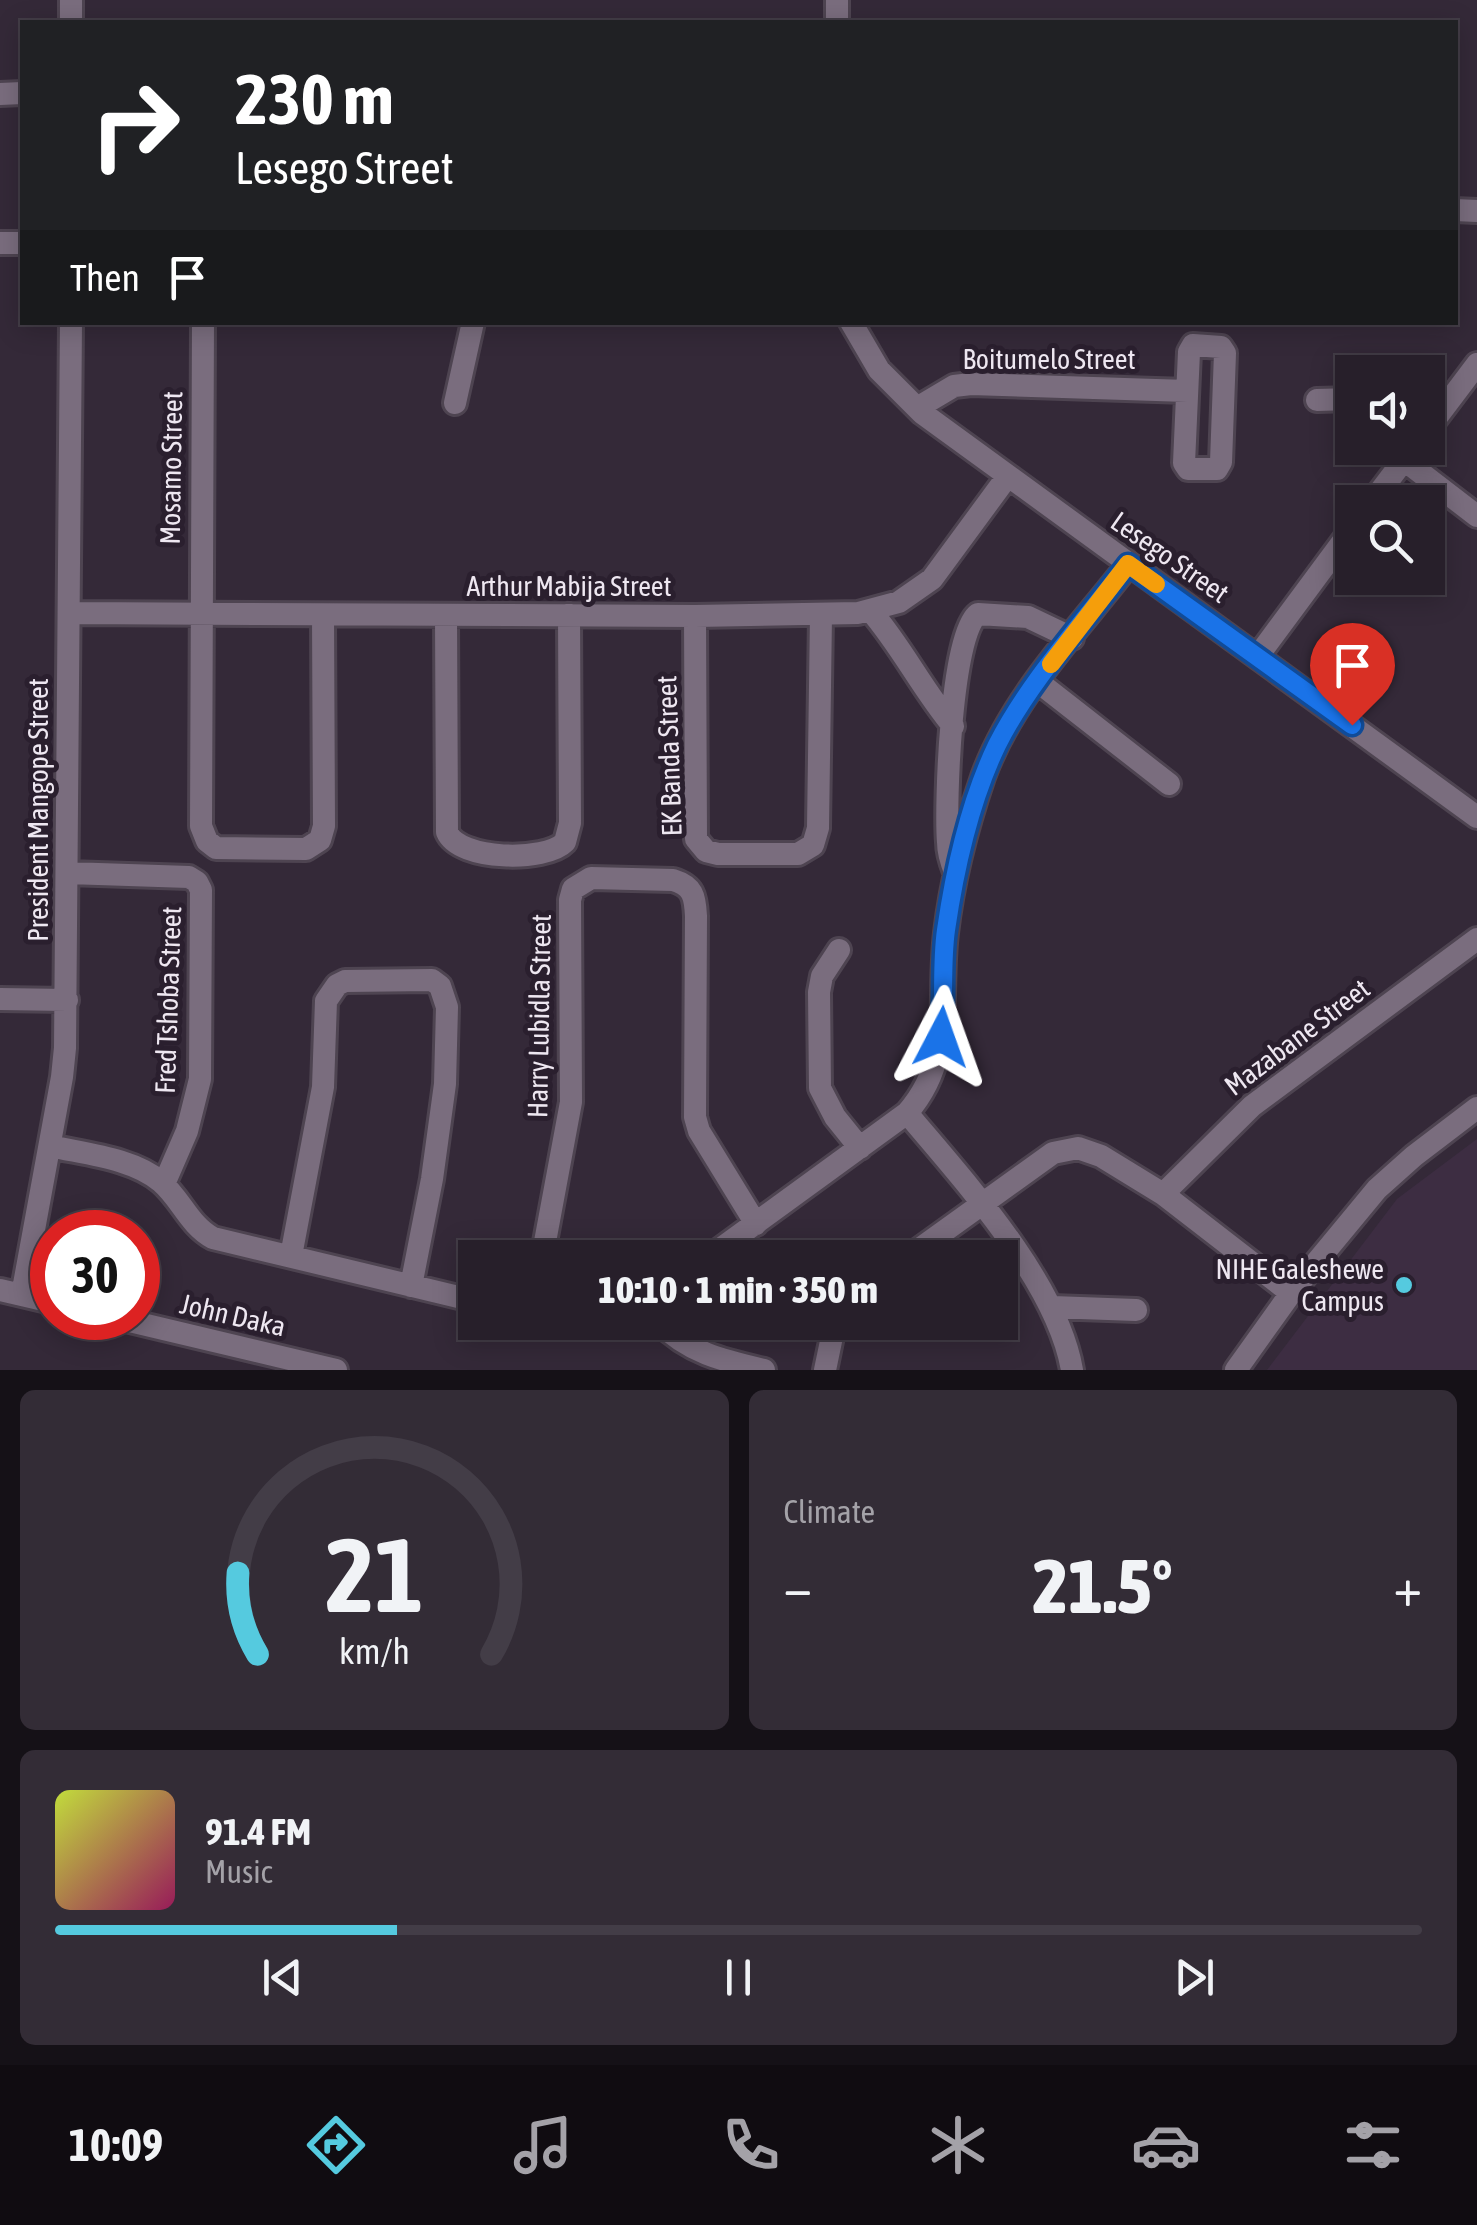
<!DOCTYPE html>
<html lang="en">
<head>
<meta charset="utf-8">
<style>
  :root { --surface:#271f2a; --page:#332c36; --text:#f1f3f6; --muted:#a4a2a8; --line:#433d47; --accent:#55cadf }
  body { margin:0; font-family:"Asap Condensed",sans-serif; background:var(--page); color:var(--text); height:100vh; display:flex; flex-direction:column; font-size:38px; white-space:nowrap }
  * { box-sizing:border-box; margin:0 }
  p { font-size:32px; color:var(--muted) }
  .icon { flex:none; width:55px; height:55px; fill:none; stroke:currentColor; stroke-width:2; stroke-linecap:round; stroke-linejoin:round }
  .map { position:relative; height:1370px; overflow:hidden }
  .side { display:flex; flex-direction:column; gap:20px; padding:20px; background:#151117; flex:1 }
  .side>* { flex:none }
  .hud { position:absolute; left:20px; top:20px; width:1438px; height:305px; border-radius:0px; box-shadow:0 5px 25px #0003,0 0 0 2px var(--line); background:#202124; color:#fff; overflow:hidden }
  .buttons { position:absolute; left:1335px; top:355px; display:grid; gap:20px }
  .buttons a { display:grid; place-items:center; width:110px; height:110px; border-radius:0px; background:var(--surface); box-shadow:0 5px 25px #0003,0 0 0 2px var(--line); font-size:50px }
  .speed { position:absolute; left:30px; top:1210px; display:flex; gap:20px; font-size:50px; font-weight:700; text-align:center }
  .speed>* { display:grid; place-content:center; width:130px; height:130px; border-radius:50%; background:var(--surface); box-shadow:0 5px 25px #0003,0 0 0 2px var(--line); line-height:1 }
  .speed .limit { border:15px solid #d22; background:#fff; color:#111 }
  .pin { position:absolute; display:grid; place-items:center; width:85px; height:85px; color:#fff; margin:-102px -42px; border-radius:50% 50% 50% 0; rotate:-45deg; box-shadow:0 0 10px #0007 }
  .pin .icon { rotate:45deg }
  .me { position:absolute; width:110px; margin:-55px; rotate:4deg; stroke-linejoin:round; filter:drop-shadow(0 0 8px #0008) }
  .turn { display:flex; align-items:center; gap:35px; height:210px; padding:0 50px; font-size:45px }
  .turn .icon { width:130px; height:130px; stroke-width:2.5 }
  .turn b { display:block; font-size:70px; line-height:85px }
  .then { display:flex; align-items:center; height:95px; padding:0 50px; background:#0003; gap:20px; font-size:38px }
  .big { font-size:75px; font-weight:800; line-height:1.1 }
  .side .card { flex:1; display:flex; flex-direction:column; justify-content:center; gap:15px; min-width:0; padding:0 35px; border-radius:15px; background:var(--page) }
  .side .dial { align-items:center; gap:0 }
  .dial svg { height:260px; overflow:visible; fill:none; stroke:var(--line); stroke-width:7; stroke-linecap:round; text-anchor:middle }
  .dial text { fill:var(--text); stroke:none }
  .song { display:flex; align-items:center; gap:30px }
  .cover { width:120px; height:120px; border-radius:15px; background:linear-gradient(135deg,hsl(70 70% 55%),hsl(330 70% 35%)) }
  .played { height:10px; border-radius:5px; background:linear-gradient(90deg,var(--accent) 25%,var(--line) 25%) }
  .keys { display:flex; justify-content:space-around; direction:ltr }
  .heat { display:flex; justify-content:space-between; align-items:center; font-size:55px; direction:ltr }
  .side .tiles { flex:1; display:grid; gap:20px; grid-template-columns:1fr 1fr }
  .card:last-child { grid-column:span 2 }
  .trip { position:absolute; left:458px; top:1240px; width:560px; height:100px; border-radius:0px; background:var(--surface); box-shadow:0 5px 25px #0003,0 0 0 2px var(--line); font-weight:800; line-height:100px; text-align:center }
  .tab-bar { display:flex; height:160px; justify-content:space-around; align-items:center; background:#100c11; color:var(--muted) }
  .tab-bar .icon { width:70px; height:70px }
  .tab-bar .active { color:var(--accent) }
  .tab-bar b { font-size:45px; color:var(--text) }
  .map>svg:first-child { display:block }
</style>
</head>
<body>
<div class="map">
<svg width="1477" height="1370" viewBox="0 0 1477 1370">
  <rect width="100%" height="100%" fill="#342938"/>
  <!-- built -->
  <path fill="#3d2d42" d="M1477,1139v231h-210l130,-171z"/>
  <g fill="none" stroke-linecap="round" stroke-linejoin="round">
    <!-- minor casing -->
    <g stroke="#4e4451" stroke-width="28">
      <path id="minor" d="M837,0v22
        M71,22v-22
        M0,94l22,-1
        M1455,210l22,1
        M0,243h22
        M203,322l-2,504 6,15 9,7 90,1 14,-9 4,-14 -1,-211
        M851,322l28,48 43,43 555,404
        M1193,345l28,2 4,6 -4,109 -4,7h-29l-4,-6 5,-111z
        M1317,400l35,-1
        M455,403l18,-81
        M917,408l37,-22 17,-2 216,7
        M1428,429l49,-65
        M1404,460l73,56
        M1372,502l41,-54
        M870,610c32,37 52,79 83,116
        M70,613l625,3 163,-3 41,-11 33,-23 75,-102
        M446,616l1,216c12,29 99,30 118,10l5,-19 -1,-208
        M695,616l1,223 10,12 12,3h80l15,-9 5,-17 3,-213
        M1258,656l94,-127
        M1037,681l132,103
        M955,872c-4,-10 -7,-20 -7,-30 -3,-37 3,-210 30,-228l50,3 44,21
        M68,873l121,4 8,5 4,8 -1,189 -13,52 -23,53
        M839,950l-17,26 -3,16 1,96 15,29 25,31
        M0,999l67,1
        M907,1113c57,68 150,169 165,257
        M50,1146c35,8 83,12 111,36 20,17 28,43 52,56l262,63
        M1163,1194l89,-88 225,-167
        M291,1256l32,-169 3,-86 11,-16 8,-4 87,-1 8,6 7,21 -2,77 -13,95 -21,107
        M542,1258l29,-156 -1,-202 3,-11 18,-11 82,2c20,6 22,16 23,36l-1,201 4,14 57,93
        M708,1258l199,-145c48,-55 31,-114 39,-180 6,-52 20,-106 37,-156 29,-80 94,-146 145,-212
        M907,1258l146,-105 25,-5 23,8 62,38 128,99
        M0,1290l52,12
        M22,1295l40,-218 3,-29 6,-726
        M1052,1307l84,3
        M117,1318l219,52
        M563,1322h28
        M659,1322c29,31 66,39 105,48
        M825,1370l10,-48
        M1236,1370l55,-77 86,-104 37,-33 63,-48"/>
    </g>
    <!-- minor -->
    <use href="#minor" stroke="#7a6d7e" stroke-width="22"/>
  </g>
  <g fill="none" stroke-linecap="round" stroke-linejoin="round">
    <!-- route casing -->
    <g stroke="#114b97" stroke-width="25">
      <path id="route" d="M941,1037c4,-35 0,-72 5,-107 9,-62 24,-129 51,-185 33,-65 87,-123 131,-181l224,161"/>
    </g>
    <!-- route -->
    <use href="#route" stroke="#1a73e8" stroke-width="18"/>
    <!-- slow -->
    <path stroke="#f59e0b" stroke-width="18" d="M1051,664l77,-100 28,20"/>
  </g>
  <!-- markers -->
  <circle fill="#55cadf" stroke="#2a1f2e" stroke-width="4" cx="1404" cy="1285" r="10"/>
  <g text-anchor="middle" stroke-width="10" stroke-linejoin="round" paint-order="stroke">
    <!-- street labels -->
    <g font-size="28" fill="#eee7f1" stroke="#2a1f2e">
      <text x="1049" y="369">Boitumelo Street</text>
      <text transform="translate(171 468) rotate(-89)" y="10">Mosamo Street</text>
      <text transform="translate(1170 557) rotate(35)" y="10">Lesego Street</text>
      <text x="569" y="596">Arthur Mabija Street</text>
      <text transform="translate(669 756) rotate(-92)" y="10">EK Banda Street</text>
      <text transform="translate(38 810) rotate(-90)" y="10">President Mangope Street</text>
      <text transform="translate(168 1000) rotate(-88)" y="10">Fred Tshoba Street</text>
      <text transform="translate(539 1016) rotate(-89)" y="10">Harry Lubidla Street</text>
      <text transform="translate(1297 1037) rotate(-37)" y="10">Mazabane Street</text>
      <text transform="translate(233 1315) rotate(13)" y="10">John Daka</text>
    </g>
    <!-- poi labels -->
    <g font-size="28" fill="#eee7f1" stroke="#2a1f2e" text-anchor="end">
      <text x="1384" y="1279">NIHE Galeshewe<tspan x="1384" dy="32">Campus</tspan></text>
    </g>
  </g>
</svg>
<div class="buttons">
<a><svg class="icon" aria-label="sound" viewBox="0 0 24 24"><path d="M4 9h4l5-4v14l-5-4H4zM17 9q2 3 0 6"/></svg></a>
<a><svg class="icon" aria-label="search" viewBox="0 0 24 24"><circle cx="10" cy="10" r="6"/><path d="M15 15l6 6"/></svg></a>
</div>
<div class="speed"><div class="limit">30</div></div>
<div class="pin" style="left:1352px;top:725px;background:#d93025"><svg class="icon" aria-label="arrive" viewBox="0 0 24 24"><path d="M6 21V4h12l-3 4 3 4H6"/></svg></div>
<svg class="me" style="left:941px;top:1037px" viewBox="-20 -20 40 40"><path d="M0-17L14 15 0 8-14 15z" fill="#1a73e8" stroke="#fff" stroke-width="4"/></svg>
<div class="trip">10:10 · 1 min · 350 m</div>
<div class="hud">
<div class="turn"><svg class="icon" aria-label="right" viewBox="0 0 24 24"><path d="M7 20v-9h11M14 6l5 5-5 5"/></svg><div><b>230 m</b>Lesego Street</div></div>
<div class="then">Then<svg class="icon" aria-label="arrive" viewBox="0 0 24 24"><path d="M6 21V4h12l-3 4 3 4H6"/></svg></div>
</div>
</div>
<section class="side">
<div class="tiles">
<div class="card dial"><svg viewBox="0 0 100 80">
<path d="M14 69A42 42 0 1 1 86 69"/>
<path d="M14 69A42 42 0 0 1 8 44" stroke="#55cadf"/>
<text x="50" y="56" font-size="32" font-weight="700">21</text>
<text x="50" y="72" font-size="11">km/h</text>
</svg></div>
<div class="card"><p>Climate</p>
<div class="heat"><a>−</a><b class="big">21.5°</b><a>+</a></div>
</div>
<div class="card">
<div class="song"><i class="cover"></i><div><b>91.4 FM</b><p>Music</p></div></div>
<div class="played"></div>
<div class="keys"><svg class="icon" aria-label="previous" viewBox="0 0 24 24"><path d="M18 5L8 12l10 7zM5 5v14"/></svg><svg class="icon" aria-label="pause" viewBox="0 0 24 24"><path d="M8 5v14M16 5v14"/></svg><svg class="icon" aria-label="next" viewBox="0 0 24 24"><path d="M6 5l10 7-10 7zM19 5v14"/></svg></div>
</div>
</div>
</section>
<nav class="tab-bar">
<b>10:09</b>
<svg class="icon active" aria-label="directions" viewBox="0 0 24 24"><path d="M12 3l9 9-9 9-9-9zM9 14v-3h6M13 9l2 2-2 2"/></svg>
<svg class="icon" aria-label="music" viewBox="0 0 24 24"><path d="M9 18V5l10-2v13"/><circle cx="6" cy="18" r="3"/><circle cx="16" cy="16" r="3"/></svg>
<svg class="icon" aria-label="phone" viewBox="0 0 24 24"><path d="M5 4h4l2 5-3 2q2 4 5 5l2-3 5 2v4C11 20 4 13 5 4z"/></svg>
<svg class="icon" aria-label="climate" viewBox="0 0 24 24"><path d="M12 3v18M4 7l16 10M4 17L20 7"/></svg>
<svg class="icon" aria-label="car" viewBox="0 0 24 24"><path d="M5 17H2v-5l4-1 3-4h7l3 4 3 1v5h-3M9 17h6M6 11h13"/><circle cx="7" cy="17" r="2"/><circle cx="17" cy="17" r="2"/></svg>
<svg class="icon" aria-label="filters" viewBox="0 0 24 24"><path d="M4 7h16M4 17h16"/><circle cx="9" cy="7" r="2"/><circle cx="15" cy="17" r="2"/></svg>
</nav>
</body>
</html>
